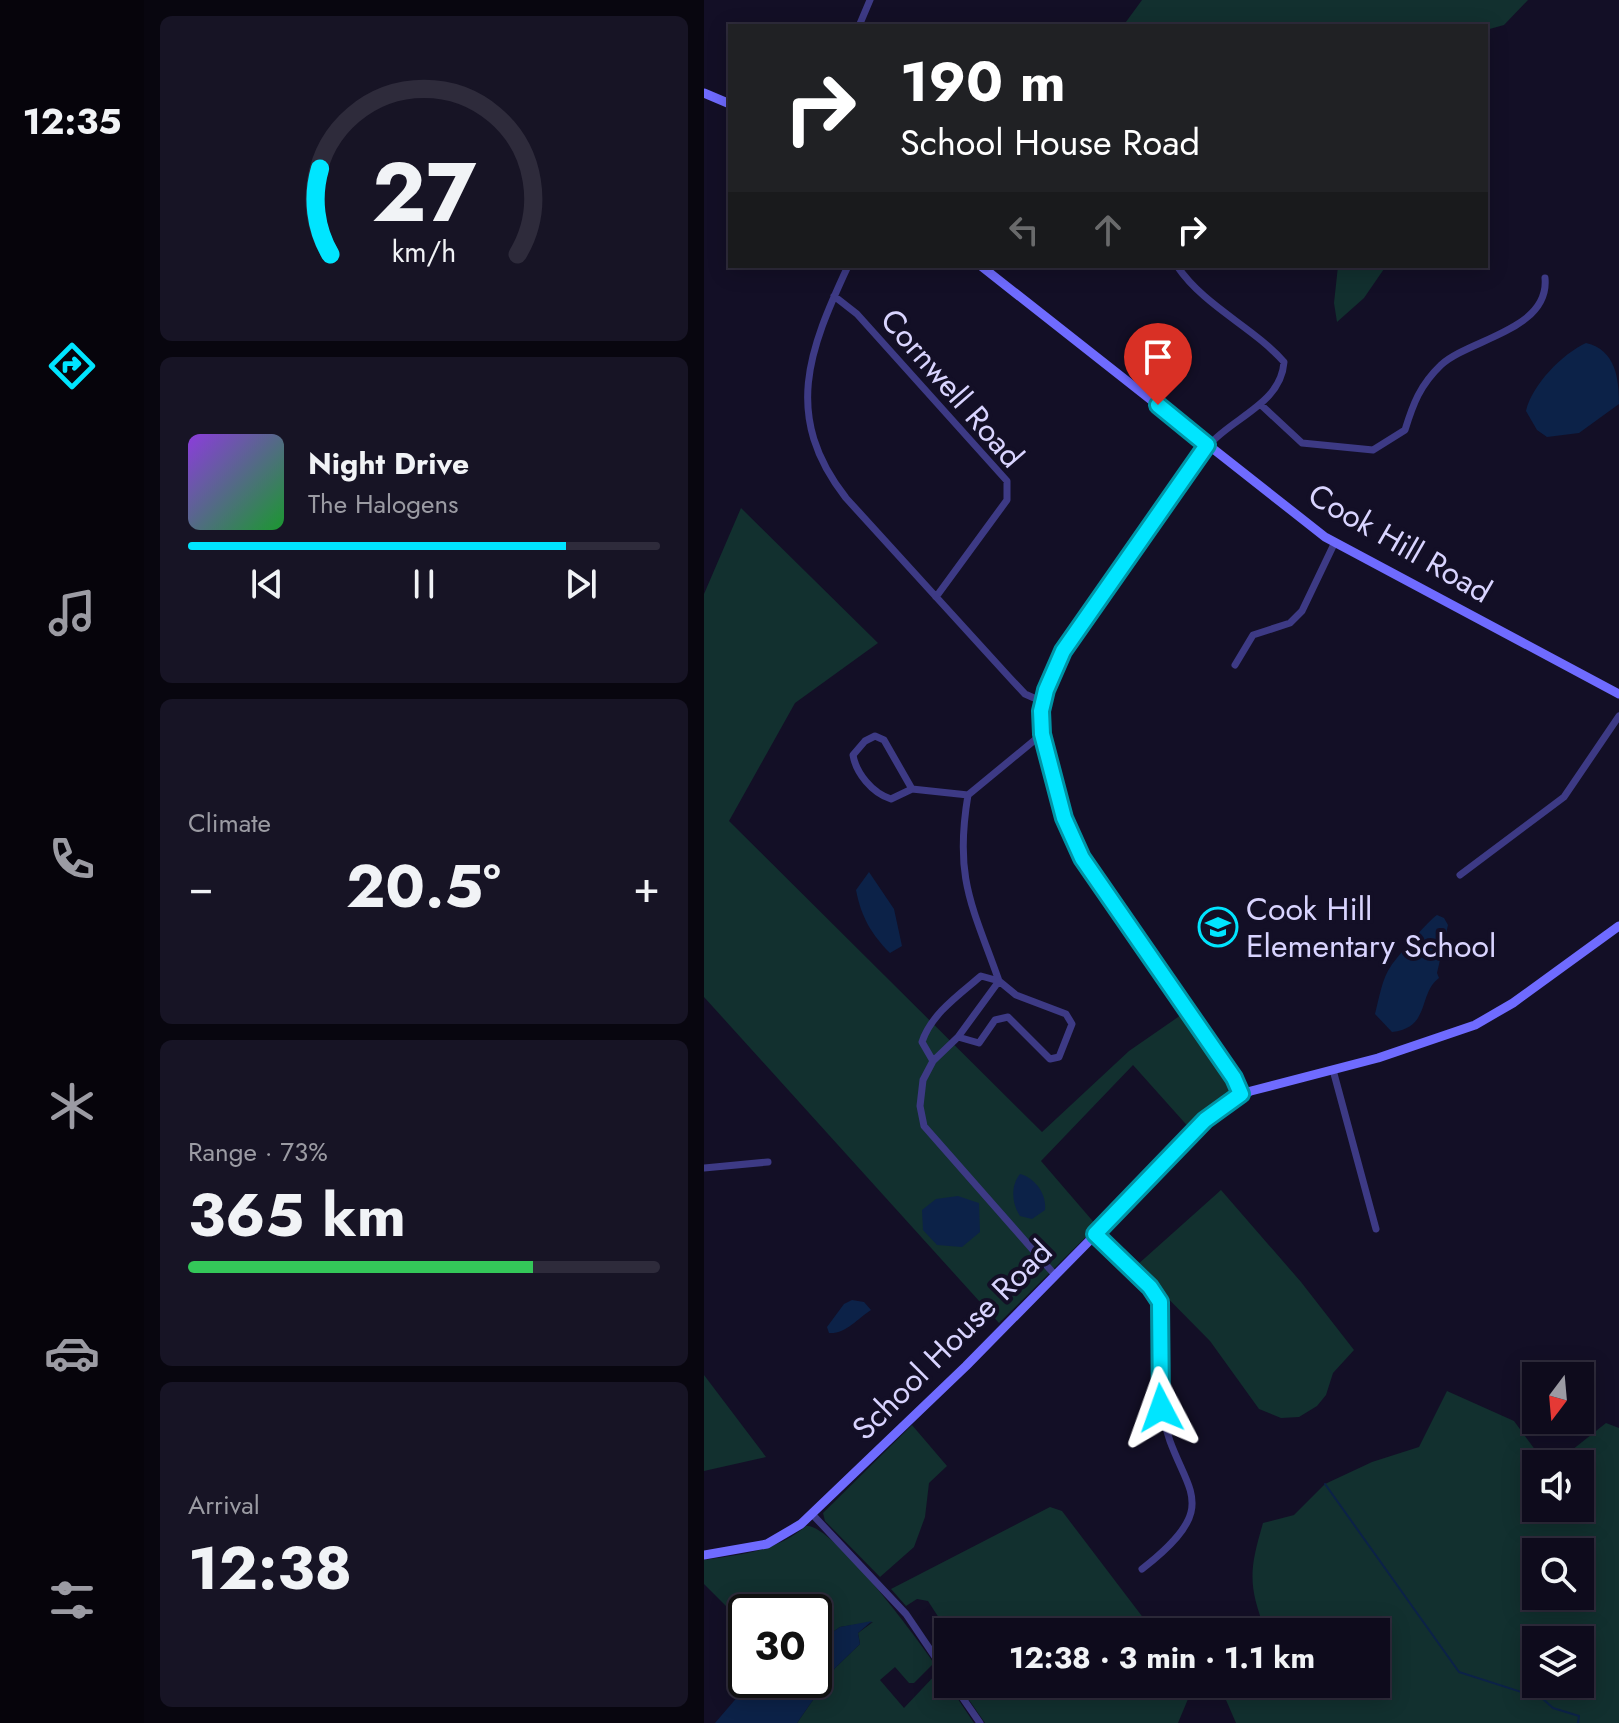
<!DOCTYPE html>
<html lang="en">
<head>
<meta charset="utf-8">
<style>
  :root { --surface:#0e0b1c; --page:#171425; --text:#f1f3f6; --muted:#9b9ba3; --line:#2e2b3b; --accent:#00e5ff }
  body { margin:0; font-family:Jost,sans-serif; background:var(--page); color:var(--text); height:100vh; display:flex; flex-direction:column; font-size:30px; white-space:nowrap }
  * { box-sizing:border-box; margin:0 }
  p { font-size:26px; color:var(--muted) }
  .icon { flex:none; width:44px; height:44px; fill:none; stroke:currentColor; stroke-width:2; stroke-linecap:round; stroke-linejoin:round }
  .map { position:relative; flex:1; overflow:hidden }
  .sheet { display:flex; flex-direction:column; gap:16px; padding:16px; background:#08060f; width:560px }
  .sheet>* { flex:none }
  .top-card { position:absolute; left:24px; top:24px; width:760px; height:244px; border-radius:0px; box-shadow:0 4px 20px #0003,0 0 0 2px var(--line); background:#202124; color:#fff; overflow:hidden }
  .needle { width:52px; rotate:196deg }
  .controls { position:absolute; left:818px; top:1362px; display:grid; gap:16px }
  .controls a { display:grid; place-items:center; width:72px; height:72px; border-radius:0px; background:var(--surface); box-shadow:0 4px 20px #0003,0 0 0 2px var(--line); font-size:40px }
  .speed { position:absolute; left:24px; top:1594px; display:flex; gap:16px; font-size:40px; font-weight:700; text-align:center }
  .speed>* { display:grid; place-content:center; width:104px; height:104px; border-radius:50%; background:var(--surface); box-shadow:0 4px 20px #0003,0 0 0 2px var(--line); line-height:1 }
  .speed .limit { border:4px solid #111; border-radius:12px; background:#fff; color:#111 }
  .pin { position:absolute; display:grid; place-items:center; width:68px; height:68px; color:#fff; margin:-82px -34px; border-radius:50% 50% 50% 0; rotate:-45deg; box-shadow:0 0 8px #0007 }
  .pin .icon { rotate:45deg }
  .me { position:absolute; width:88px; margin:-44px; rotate:356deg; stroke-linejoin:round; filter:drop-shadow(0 0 6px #0008) }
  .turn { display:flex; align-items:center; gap:28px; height:168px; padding:0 40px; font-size:36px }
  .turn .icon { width:104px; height:104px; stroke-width:2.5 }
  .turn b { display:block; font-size:56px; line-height:68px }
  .lanes { display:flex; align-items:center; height:76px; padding:0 40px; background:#0003; justify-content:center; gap:40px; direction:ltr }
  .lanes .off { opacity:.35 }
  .big { font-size:60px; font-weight:700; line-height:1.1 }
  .sheet .card { flex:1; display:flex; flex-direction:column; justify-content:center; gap:12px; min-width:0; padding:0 28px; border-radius:12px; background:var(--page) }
  .sheet .dial { align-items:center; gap:0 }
  .dial svg { height:208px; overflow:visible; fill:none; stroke:var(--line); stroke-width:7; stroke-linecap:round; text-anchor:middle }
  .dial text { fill:var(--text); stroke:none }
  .song { display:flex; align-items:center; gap:24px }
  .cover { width:96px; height:96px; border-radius:12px; background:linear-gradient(135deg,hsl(270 70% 55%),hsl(130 70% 35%)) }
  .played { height:8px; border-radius:4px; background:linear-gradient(90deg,var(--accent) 80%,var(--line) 80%) }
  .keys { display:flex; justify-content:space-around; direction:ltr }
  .heat { display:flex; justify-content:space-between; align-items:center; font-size:44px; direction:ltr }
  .charge { height:12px; border-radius:6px; background:linear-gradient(90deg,#34c759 73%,var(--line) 0) }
  .trip { position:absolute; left:230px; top:1618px; width:456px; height:80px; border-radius:0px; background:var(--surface); box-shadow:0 4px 20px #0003,0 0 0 2px var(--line); font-weight:700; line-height:80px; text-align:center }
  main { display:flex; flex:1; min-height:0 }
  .menu { display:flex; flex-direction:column; width:144px; justify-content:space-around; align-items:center; background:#06040b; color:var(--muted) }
  .menu .icon { width:56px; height:56px }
  .menu .active { color:var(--accent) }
  .menu b { font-size:36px; color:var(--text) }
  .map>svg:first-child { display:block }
</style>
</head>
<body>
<main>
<nav class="menu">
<b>12:35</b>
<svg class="icon active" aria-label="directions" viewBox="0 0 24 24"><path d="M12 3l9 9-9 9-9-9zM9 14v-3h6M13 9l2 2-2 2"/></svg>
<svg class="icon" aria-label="music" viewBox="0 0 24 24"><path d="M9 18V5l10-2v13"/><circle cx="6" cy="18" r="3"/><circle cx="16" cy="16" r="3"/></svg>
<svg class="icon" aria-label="phone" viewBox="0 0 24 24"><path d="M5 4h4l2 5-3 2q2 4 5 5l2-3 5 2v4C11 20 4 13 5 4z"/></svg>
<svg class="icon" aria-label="climate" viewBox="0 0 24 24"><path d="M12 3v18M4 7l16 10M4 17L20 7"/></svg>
<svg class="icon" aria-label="car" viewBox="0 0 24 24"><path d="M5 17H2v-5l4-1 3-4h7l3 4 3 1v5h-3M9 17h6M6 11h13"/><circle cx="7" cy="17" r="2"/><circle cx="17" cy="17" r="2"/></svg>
<svg class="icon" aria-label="filters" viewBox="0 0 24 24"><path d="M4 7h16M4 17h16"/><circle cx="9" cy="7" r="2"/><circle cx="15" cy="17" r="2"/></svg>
</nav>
<section class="sheet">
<div class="card dial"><svg viewBox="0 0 100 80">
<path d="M14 69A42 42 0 1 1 86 69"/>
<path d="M14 69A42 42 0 0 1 10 36" stroke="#00e5ff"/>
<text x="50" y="56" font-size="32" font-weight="700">27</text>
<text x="50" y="72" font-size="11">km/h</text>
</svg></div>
<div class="card">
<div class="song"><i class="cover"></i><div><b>Night Drive</b><p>The Halogens</p></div></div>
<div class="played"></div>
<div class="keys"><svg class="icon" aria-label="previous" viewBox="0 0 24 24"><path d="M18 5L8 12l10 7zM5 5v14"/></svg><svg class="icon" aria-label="pause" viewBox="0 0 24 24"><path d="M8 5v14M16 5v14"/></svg><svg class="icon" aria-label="next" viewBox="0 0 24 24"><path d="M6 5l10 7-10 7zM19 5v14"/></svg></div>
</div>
<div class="card"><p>Climate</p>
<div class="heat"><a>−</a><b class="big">20.5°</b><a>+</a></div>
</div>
<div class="card"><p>Range · 73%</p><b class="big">365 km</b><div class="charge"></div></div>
<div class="card"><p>Arrival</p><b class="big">12:38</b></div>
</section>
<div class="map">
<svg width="915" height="1723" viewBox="0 0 915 1723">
  <rect width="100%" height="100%" fill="#130f26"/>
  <!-- green -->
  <path fill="#12302f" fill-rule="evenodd" d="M438,0h386l-24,25 -18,5v-4h-363z
    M634,266l14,3 3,-3h31l-22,32 -27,24 -3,-19z
    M37,508l137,135 -83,60 -66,118 313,311 87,-81 52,-36 50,70 -3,9 -36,37 -59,-66 -92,96 56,65 -98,97 -295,-326v-403z
    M517,1190l80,92 53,68 -21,23 -7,22 -9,11 -18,11 -18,1 -22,-9 -49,-68 -74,-75z
    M0,1375l62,82 -62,14z
    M743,1391l67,30 22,30 36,-1 34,-27 13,5v295h-383l-10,-23 17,-16h133v-52h-110c-18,-47 -17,-61 -3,-109l31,-8 31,-31 47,-22 47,-15zM832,1464h44v44h-44zM832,1552h44v44h-44zM832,1640h44v44h-44z
    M208,1425l35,41 -18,17 -4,34 -11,30 -34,30 -55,-56 -2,-8z
    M346,1507l12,4 92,121h-206l-20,-31 -11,-2 -11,7 -15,-17z
    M102,1526c25,-4 112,113 128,137l-20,20h-5l-14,-16 -15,13 24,28 35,-37 35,52h-177l38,-55 25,-24 -2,-11 15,-11 -33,5 -26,18v-33h-68v14l-42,-42v-24c38,-6 71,-8 102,-34z
    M254,1684h227l3,15 -10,24h-193z"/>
  <!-- water -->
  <path fill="#0c2248" d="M882,343c30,7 33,36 33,61l-40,29 -32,4 -10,-7 -11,-19c6,-26 36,-57 60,-68z
    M165,872l25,37 8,37 -12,7c-19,-19 -29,-37 -34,-63z
    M733,915l7,3 4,7 -11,48 2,5c-21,15 -8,50 -47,54l-17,-18c4,-15 7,-36 16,-48 4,-7 40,-48 46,-51z
    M316,1174c15,4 27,20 25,36l-13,9 -12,-3c-8,-12 -10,-30 0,-42z
    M254,1196l21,7 1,29 -18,15 -25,-2 -14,-15 -1,-20 14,-11z
    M148,1300l12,2 7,8c-14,9 -25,24 -42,23l-2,-6 17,-23z
    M168,1621l-14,12 2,11 -25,24 -38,55h-82l37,-43h62v-35l26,-18z"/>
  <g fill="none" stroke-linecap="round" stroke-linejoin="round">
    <!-- stream -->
    <path stroke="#0c2248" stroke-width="2" d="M621,1484l134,188 84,27 10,9 26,8 -1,7"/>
    <!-- street -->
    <path stroke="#3d3a85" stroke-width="7" d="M155,26l11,-26
      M144,266c-39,84 -66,150 -2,232l164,180 15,16 18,8
      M473,266c28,41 75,60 107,96 -3,42 -51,55 -76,84
      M130,296l23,18 150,167v19l-71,97
      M556,404l42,39 71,7 32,-20c8,-26 15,-45 36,-65 28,-26 109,-35 104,-87
      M503,445l-144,206 -17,39 -5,21 1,23 22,84 18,40 152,220 7,16
      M531,665l18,-30 37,-12 12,-12 33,-69
      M338,734l-74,61c-14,83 4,110 31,186l-41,56 -25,24 -10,19 -3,26 4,20 131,149
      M208,789l-28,-49 -9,-4 -10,5 -12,14c3,18 19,38 38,44l21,-10 56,6
      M756,875l104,-78 55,-81
      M229,1061l-11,-19c9,-28 38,-48 59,-66l18,5 17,14 50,19 6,10 -13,33 -9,2 -42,-42 -13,3 -16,23 -21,-6
      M629,1070l43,159
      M0,1168l64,-6
      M391,1234l55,53 10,15c5,35 -4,70 1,105 14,84 72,91 -19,162
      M108,1514l94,100 42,62
      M249,1684l27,39"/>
    <!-- secondary -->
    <path stroke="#6f6bff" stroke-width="9" d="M0,93l26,11
      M277,266l344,271 294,157
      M0,1555l63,-11 34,-20 165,-158 259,-263 26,-12 127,-33 97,-33 38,-22 106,-77"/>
  </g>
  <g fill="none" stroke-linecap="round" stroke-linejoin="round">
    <!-- route casing -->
    <g stroke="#0095a6" stroke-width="20">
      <path id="route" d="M454,405l49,40 -144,206 -17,39 -5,21 1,23 22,84 18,40 152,220 7,16 -36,26 -110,114 55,53 10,15 1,106"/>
    </g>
    <!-- route -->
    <use href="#route" stroke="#00e5ff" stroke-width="14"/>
  </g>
  <!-- icons -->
  <defs>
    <g id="school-ring" transform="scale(2)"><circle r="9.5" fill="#130f26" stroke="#00e5ff" stroke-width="1.5"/><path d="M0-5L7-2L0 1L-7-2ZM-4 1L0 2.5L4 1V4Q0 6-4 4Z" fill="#00e5ff"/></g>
  </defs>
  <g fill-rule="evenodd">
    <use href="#school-ring" x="514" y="927"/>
  </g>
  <g text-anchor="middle" stroke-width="8" stroke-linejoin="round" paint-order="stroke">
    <!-- street labels -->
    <g font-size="32" fill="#d9d4ff" stroke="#130f26">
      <text transform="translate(248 388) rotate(49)" y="11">Cornwell Road</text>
      <text transform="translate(696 543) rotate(30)" y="11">Cook Hill Road</text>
      <text transform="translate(248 1340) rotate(-45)" y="11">School House Road</text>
    </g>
    <!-- poi labels -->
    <g font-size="32" fill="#d9d4ff" stroke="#130f26" text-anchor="start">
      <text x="542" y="920">Cook Hill<tspan x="542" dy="37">Elementary School</tspan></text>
    </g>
  </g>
</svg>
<div class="controls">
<a><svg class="needle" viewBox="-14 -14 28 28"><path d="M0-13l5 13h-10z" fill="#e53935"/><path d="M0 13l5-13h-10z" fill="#9b9ba3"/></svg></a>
<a><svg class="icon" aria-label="sound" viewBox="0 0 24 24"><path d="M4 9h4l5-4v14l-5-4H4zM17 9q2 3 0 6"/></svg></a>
<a><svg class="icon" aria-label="search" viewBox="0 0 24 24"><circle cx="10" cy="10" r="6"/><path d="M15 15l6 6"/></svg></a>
<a><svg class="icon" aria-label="layers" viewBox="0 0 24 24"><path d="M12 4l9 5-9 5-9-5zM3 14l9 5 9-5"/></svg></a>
</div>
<div class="speed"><div class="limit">30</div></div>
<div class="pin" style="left:454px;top:405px;background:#d93025"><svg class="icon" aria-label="arrive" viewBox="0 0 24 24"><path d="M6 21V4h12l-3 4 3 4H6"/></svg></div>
<svg class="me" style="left:457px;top:1408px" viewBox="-20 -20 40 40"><path d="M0-17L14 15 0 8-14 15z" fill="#00e5ff" stroke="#fff" stroke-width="4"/></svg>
<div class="trip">12:38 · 3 min · 1.1 km</div>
<div class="top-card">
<div class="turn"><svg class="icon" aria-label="right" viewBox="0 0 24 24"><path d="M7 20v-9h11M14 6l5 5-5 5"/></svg><div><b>190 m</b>School House Road</div></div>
<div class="lanes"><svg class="icon off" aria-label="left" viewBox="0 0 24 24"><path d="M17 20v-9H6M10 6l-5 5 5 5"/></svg><svg class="icon off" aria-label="ahead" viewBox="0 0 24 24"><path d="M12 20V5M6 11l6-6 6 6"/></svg><svg class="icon" aria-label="right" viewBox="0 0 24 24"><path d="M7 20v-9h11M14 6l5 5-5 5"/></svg></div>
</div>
</div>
</main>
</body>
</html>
